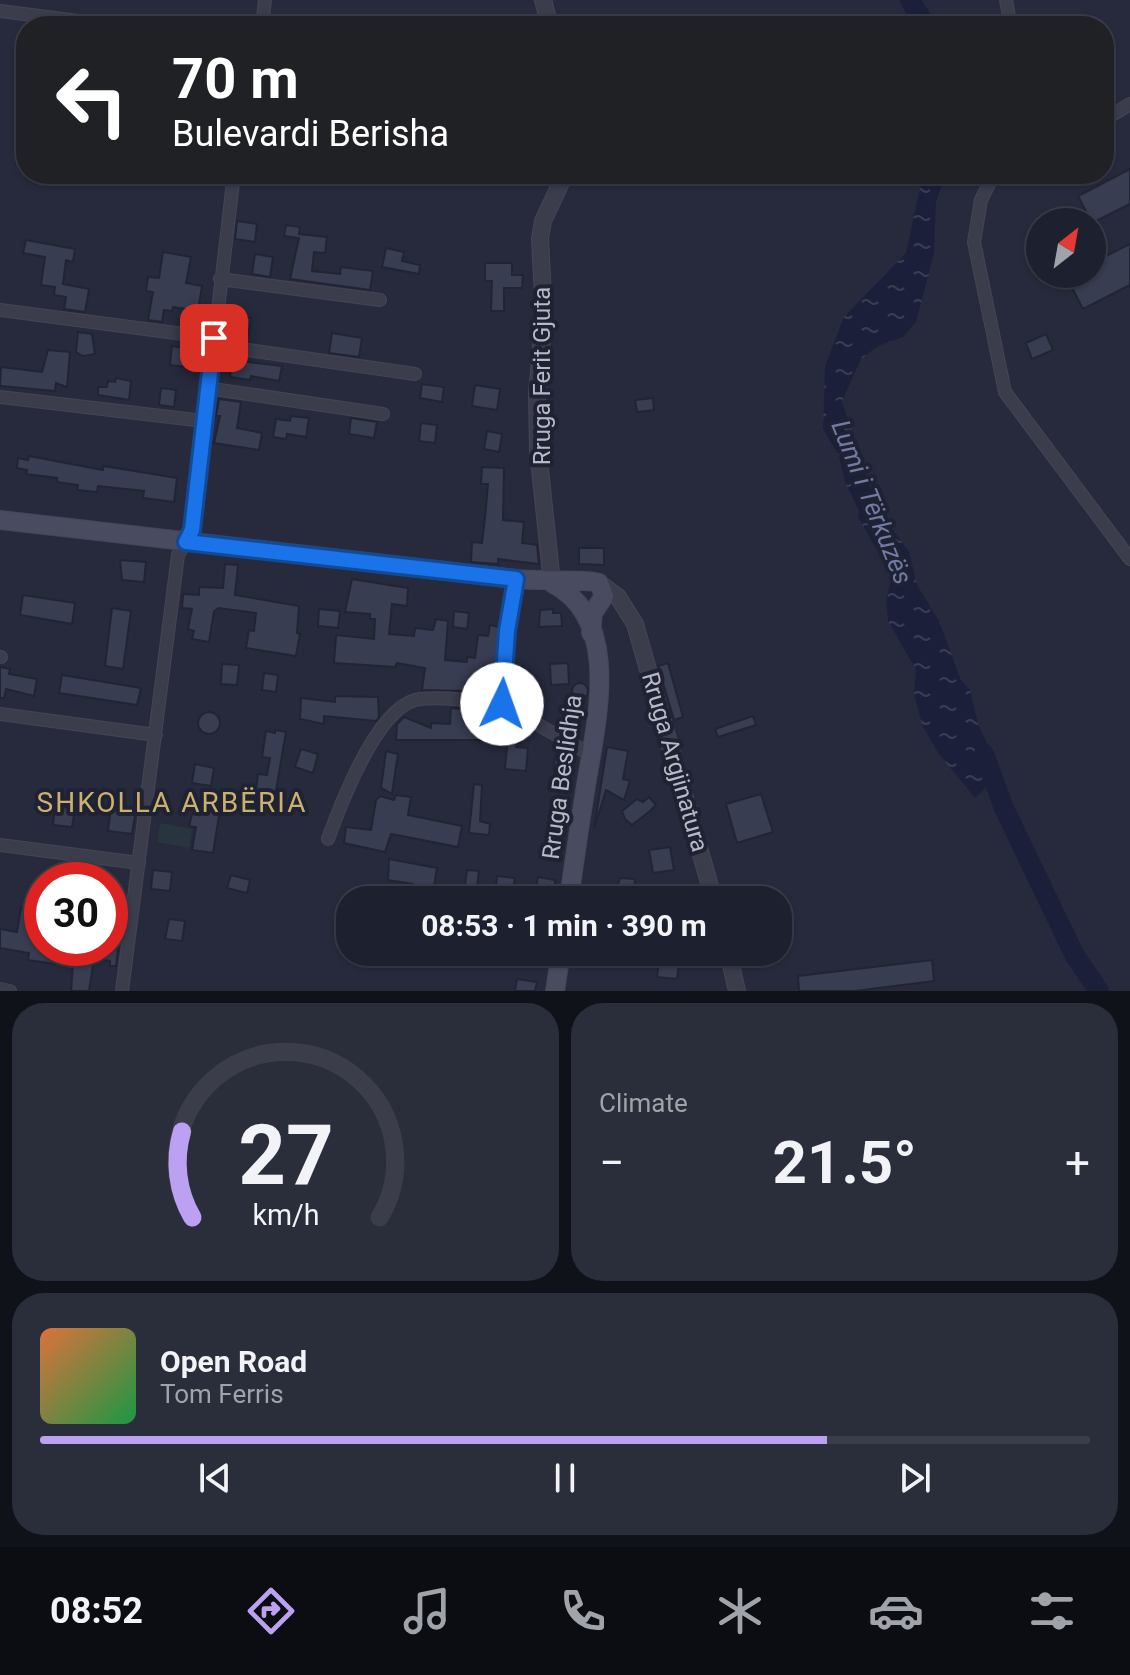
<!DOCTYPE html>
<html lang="en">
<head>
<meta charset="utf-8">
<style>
  :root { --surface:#1d202e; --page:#2a2d3a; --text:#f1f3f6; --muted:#a0a3aa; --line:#3b3e4a; --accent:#bca0f2 }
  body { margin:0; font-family:Roboto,sans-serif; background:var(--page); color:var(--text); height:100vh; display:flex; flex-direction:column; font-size:30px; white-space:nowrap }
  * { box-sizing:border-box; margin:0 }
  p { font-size:26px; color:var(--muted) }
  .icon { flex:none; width:44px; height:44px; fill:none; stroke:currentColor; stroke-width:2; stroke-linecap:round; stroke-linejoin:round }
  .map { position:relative; height:991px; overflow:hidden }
  .drawer { display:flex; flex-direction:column; gap:12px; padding:12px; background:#101219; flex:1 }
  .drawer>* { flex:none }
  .top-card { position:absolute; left:16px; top:16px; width:1098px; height:168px; border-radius:32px; box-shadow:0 2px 6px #0004,0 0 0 2px var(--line); background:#202124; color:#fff; overflow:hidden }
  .needle { width:52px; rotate:31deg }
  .buttons { position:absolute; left:1026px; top:208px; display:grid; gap:16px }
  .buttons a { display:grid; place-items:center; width:80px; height:80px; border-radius:50%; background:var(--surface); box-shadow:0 2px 6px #0004,0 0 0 2px var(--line); font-size:40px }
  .speed { position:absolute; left:24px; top:862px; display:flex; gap:16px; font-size:40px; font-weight:700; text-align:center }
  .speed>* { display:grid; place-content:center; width:104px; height:104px; border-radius:50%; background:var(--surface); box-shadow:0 2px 6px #0004,0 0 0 2px var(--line); line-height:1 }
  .speed .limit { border:12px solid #d22; background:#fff; color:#111 }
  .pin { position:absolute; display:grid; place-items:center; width:68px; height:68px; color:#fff; margin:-34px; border-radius:16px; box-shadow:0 4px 12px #0006 }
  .me { position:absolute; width:88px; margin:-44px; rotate:3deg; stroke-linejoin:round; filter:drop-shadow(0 0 6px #0008) }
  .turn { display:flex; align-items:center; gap:28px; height:168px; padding:0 24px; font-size:36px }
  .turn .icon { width:104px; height:104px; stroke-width:2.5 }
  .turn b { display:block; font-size:56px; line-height:68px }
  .big { font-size:60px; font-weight:700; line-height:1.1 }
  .drawer .card { flex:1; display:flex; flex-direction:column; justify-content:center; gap:12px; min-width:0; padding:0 28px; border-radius:32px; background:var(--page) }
  .drawer .dial { align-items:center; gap:0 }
  .dial svg { height:208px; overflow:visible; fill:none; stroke:var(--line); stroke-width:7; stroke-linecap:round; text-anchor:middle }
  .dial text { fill:var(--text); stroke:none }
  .song { display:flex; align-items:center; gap:24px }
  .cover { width:96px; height:96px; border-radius:12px; background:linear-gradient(135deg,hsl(20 70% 55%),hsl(140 70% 35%)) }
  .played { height:8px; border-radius:4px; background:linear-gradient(90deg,var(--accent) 75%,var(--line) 75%) }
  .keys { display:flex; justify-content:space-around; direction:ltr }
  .heat { display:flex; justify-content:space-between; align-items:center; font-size:44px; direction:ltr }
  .drawer .tiles { flex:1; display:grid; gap:12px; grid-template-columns:1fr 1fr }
  .card:last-child { grid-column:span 2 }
  .trip { position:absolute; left:336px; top:886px; width:456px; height:80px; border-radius:32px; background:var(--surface); box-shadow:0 2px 6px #0004,0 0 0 2px var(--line); font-weight:700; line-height:80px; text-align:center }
  .dock { display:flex; height:128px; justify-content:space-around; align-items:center; background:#0c0d12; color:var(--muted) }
  .dock .icon { width:56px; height:56px }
  .dock .selected { color:var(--accent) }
  .dock b { font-size:36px; color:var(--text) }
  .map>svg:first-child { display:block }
</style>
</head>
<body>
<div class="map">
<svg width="1130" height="991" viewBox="0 0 1130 991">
  <defs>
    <pattern id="water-ripples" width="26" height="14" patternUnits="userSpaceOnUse" patternTransform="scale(2)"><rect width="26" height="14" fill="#1b1f3a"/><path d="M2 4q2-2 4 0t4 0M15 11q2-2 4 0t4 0" fill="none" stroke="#3a3d55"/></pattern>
  </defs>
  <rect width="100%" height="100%" fill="#272a3d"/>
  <!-- pitch -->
  <path fill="#29353e" d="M160,823l32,6 -3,19 -32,-6z"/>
  <!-- water -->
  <path fill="url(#water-ripples)" d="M923,174l23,1 -10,26 -2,53 -18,68 -13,15 -25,9 -17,13 -19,42 28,87 13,16 6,20 20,28 8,33 22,36 22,59 9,10 8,34 23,48 -26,26 -36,-44 -16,-27 -9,-32 2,-25 -28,-49 -2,-21 6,-24 -34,-59 1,-6 -14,-29 -6,-26 -16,-27 2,-63 19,-49 62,-64z"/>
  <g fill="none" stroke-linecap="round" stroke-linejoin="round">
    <!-- river -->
    <path stroke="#1b1f3a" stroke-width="20" d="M910,0l16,26
      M984,754l20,54 71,148 24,35"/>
  </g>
  <!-- building -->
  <path fill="#393d52" stroke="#212434" stroke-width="2" d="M1130,169v35l-38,19 -14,-27z
    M237,221l20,3 -2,18 -20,-3z
    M286,225l14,2 -1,7 28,3 -2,16 -11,-1 -2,19 28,3 1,-7 32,4 -3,19 -80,-11 9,-41 -15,-2z
    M26,240l49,9 -2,13 -7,-2 -3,24 26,5 -4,23 -21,-3 2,-12 -12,-2 1,-8 -14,-2 4,-28 -22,-4z
    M1130,244v41l-47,24 -18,-35h27v-11z
    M386,248l18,4 -2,9 18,4 -1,9 -37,-7z
    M163,252l28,5 -5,26 16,3 -4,25 -25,-4 -1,4 -8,-1 -2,12 -14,-2 5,-28 -7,-1 2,-14 11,1z
    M255,254l18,3 -3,20 -18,-3z
    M485,263h27v12h11l-1,13h-18v23h-13l1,-30h-7z
    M227,314l24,4 -3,20 -24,-3z
    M78,332l14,2 3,20 -12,2 -7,-4z
    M332,333l30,5 -3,19 -30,-4z
    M1046,334l7,16 -21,9 -6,-16z
    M172,346l25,4 -2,18 -25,-3z
    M48,350l22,2 -3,35 -11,-4 -1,8 -55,-5 1,-19 41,5z
    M232,360l50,6 -3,15 -28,-5 -1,4 -20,-3z
    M116,378l15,3 -2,19 -31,-5v-8h9l1,-6 7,1z
    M422,384l22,3 -2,15 -22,-4z
    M475,385l25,4 -3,21 -25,-4z
    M161,388l15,2 -2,17 -15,-2z
    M653,398l1,12 -17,2 -2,-12z
    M219,399l22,3 -4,26 25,5 -3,17 -45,-7 6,-27h-4z
    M291,416l18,2 -3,19 -19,-3 -1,5 -13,-2 3,-18 14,2z
    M351,418l26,4 -3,16 -25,-4z
    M421,423l16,2 -2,18 -16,-2z
    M487,431l15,3 -3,18 -15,-3z
    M29,456l74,14v-4l13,2 61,10 -3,24 -31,-4 1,-7 -46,-5 -1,6 -20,-2 1,-5 -21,-3v-4l-31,-4 1,-4 -10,-2 1,-10 10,2z
    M482,467l22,1 -1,52 21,2 -2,21 15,2 2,19 -41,-5v5l-27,-2 1,-20 10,1 3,-25 3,-34h-7z
    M579,548h25v17l-25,-1z
    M120,560l26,2 -2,20 -22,-2z
    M225,564l13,1 -3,30 64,11 -2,27 3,1 -4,22 -50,-8 3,-18 5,1 2,-18 -37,-5 -5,3 -5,31 -17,-3 2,-8 -6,-2 4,-20 -10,-1 1,-14 16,1v-8l24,1z
    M352,579l56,9 -1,18 -15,-2 -3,30 25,2 1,-8 18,2 3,-11 12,2 -3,39 22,2v-5l8,1 3,-23 10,1 2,-11 9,2 -4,50 -15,-1 -1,9 -13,-1 -1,7 -43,-1 3,-22 -28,-5 -2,4 -61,-4 2,-28 38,4 1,-20h-5v-5l-25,-2z
    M23,595l52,8 -3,21 -52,-9z
    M112,608l19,3 -8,58 -18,-3z
    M319,609l21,2 -2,17 -20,-2z
    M553,609v4h8l1,13 -23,1 1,-17z
    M454,611l15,2 -2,16 -14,-2z
    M568,663l1,21 -18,1 -1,-21z
    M668,663l15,54 -9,3 -16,-54z
    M222,664l17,1 -2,20 -16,-1z
    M0,667l10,2 -1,5 28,5 -3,17 -28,-7 -2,9h-4z
    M264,673l14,2 -2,17 -14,-2z
    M62,675l79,13 -4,17 -78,-12z
    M572 691a8 8 0 1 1 16 0a8 8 0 1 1-16 0Z
    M335,696l43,1 1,20 -3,4 -52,-5v8l-24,-5 1,-21 34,4z
    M451,708l41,4 2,9 29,5 -7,21 12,1 -2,23 -21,-2 3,-33 -17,-6 -1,10h-94l1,-16 7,-7 27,11v-5l19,1z
    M198 723a11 11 0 1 1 22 0a11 11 0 1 1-22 0Z
    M753,716l3,9 -38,12 -3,-8z
    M275,730l11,2 -12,70h-33l3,-14 12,2 2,-16 9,1 3,-17 -8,-1 4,-26 9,2z
    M607,747l21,4 -5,28 7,2 -6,19 -18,-10 -12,39z
    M301,749l17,5 -5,19 -18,-6z
    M386,751l12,3 -6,40 -11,-6z
    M555,755l16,1 -1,17 -16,-2z
    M195,764l19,4 -3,18 -19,-3z
    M474,784l8,1 -2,36 10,3 -1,11 -20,-2z
    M203,793l19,4 -9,56 -21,-3 4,-23 -7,-1 3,-12 7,1z
    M761,794l12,38 -36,11 -11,-39z
    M396,795l15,2 -3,18 54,11 -4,21 -67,-13 -6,18 -41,-9 2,-16 25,3 5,-30 4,-4 14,4z
    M649,797l7,8 -6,6 -18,14 -7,-6 -3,-8 15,-12 6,3z
    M55,806l20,3 -3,18 -19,-2z
    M111,806l25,3 -4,25 -24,-3z
    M670,847l4,23 -21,3 -4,-23z
    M389,859l48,9 -4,24 -21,-3 1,-5 -25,-4z
    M69,864l19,2 -2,14h-18z
    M153,870l19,2 -2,19 -19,-2z
    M467,870l12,1 -3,22 -12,-1z
    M231,875l19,5 -3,13 -20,-5z
    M497,876l18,2 -3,18 -17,-2z
    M538,877l17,3v20l-21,-1z
    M620,878l15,1 -2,21h-28l3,-12 8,2z
    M21,908l20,3 1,37 14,1 -1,15 -27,-4 1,-7 -29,-5v-19l17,3z
    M169,919l16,2 -3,20 -17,-2z
    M110,938l9,1 -3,27h-6v-5l-16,-2 -5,32h-18l3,-43h36z
    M932,960l2,21 -79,10h-56l-1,-15z
    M659,961l20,2 -2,16 -20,-2z
    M517,979l20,3 -2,9h-20z"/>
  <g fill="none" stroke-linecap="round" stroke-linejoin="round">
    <!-- minor casing -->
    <g stroke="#444656" stroke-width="14">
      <path id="minor" d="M1006,0l5,26
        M0,11l117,15
        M262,26l3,-26
        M1104,120l26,-16
        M994,174l-13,26 -7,42 31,150 125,167
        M220,279l160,21
        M0,310l214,28
        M213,345l202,29
        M207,388l176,26
        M0,397l204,24
        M516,579l-9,52 -5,73 89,51
        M0,657h1
        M0,714l156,21
        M328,839c13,-36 48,-128 87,-139 21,-5 64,2 87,4
        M0,845l139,18
        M0,989l10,2
        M122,991l56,-436 14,-25 42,-356"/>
    </g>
    <!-- tertiary casing -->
    <g stroke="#444656" stroke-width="18">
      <path id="tertiary" d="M543,0l7,26
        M552,583l-14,-133 -1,-57 7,-78 -4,-76 3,-18 22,-47
        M599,583l19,14 17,27 79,276
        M728,952l9,39"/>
    </g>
    <!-- secondary casing -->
    <g stroke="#444656" stroke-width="20">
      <path id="secondary" d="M0,520l516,59c16,2 75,0 83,4l5,13 -11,17 -2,20
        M552,583c71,36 44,140 34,202 -6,38 -12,77 -17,115
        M555,991l6,-39"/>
    </g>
    <!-- minor -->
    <use href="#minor" stroke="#3b3d4d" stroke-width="12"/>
    <!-- tertiary -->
    <use href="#tertiary" stroke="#3b3d4d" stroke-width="16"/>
    <!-- secondary -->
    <use href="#secondary" stroke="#494b60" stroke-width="18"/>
  </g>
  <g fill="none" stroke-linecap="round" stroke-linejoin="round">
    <!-- route casing -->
    <g stroke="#114b97" stroke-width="20">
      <path id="route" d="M214,338l-22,192 -6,12 330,37 -9,52 -5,73"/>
    </g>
    <!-- route -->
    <use href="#route" stroke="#1a73e8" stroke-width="14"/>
  </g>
  <g text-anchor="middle" stroke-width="8" stroke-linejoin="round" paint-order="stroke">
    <!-- street labels -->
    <g font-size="24" fill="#b7b8c8" stroke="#1f2232">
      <text transform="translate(542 376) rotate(-90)" y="8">Rruga Ferit Gjuta</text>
      <text transform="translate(675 762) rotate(74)" y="8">Rruga Argjinatura</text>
      <text transform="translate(562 777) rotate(-82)" y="8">Rruga Beslidhja</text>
    </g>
    <!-- water labels -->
    <g font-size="26" font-style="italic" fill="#737aa4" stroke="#1f2232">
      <text transform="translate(872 502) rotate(68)" y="9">Lumi i Tërkuzës</text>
    </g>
    <!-- quarter labels -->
    <g font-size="28" letter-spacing="2" fill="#ccb16e" stroke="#1f2232">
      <text x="172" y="812">SHKOLLA ARBËRIA</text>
    </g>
  </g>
</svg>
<div class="buttons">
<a><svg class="needle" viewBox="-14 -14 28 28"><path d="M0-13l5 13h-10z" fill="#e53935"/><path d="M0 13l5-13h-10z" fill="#a0a3aa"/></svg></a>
</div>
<div class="speed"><div class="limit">30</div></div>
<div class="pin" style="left:214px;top:338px;background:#d93025"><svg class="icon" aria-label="arrive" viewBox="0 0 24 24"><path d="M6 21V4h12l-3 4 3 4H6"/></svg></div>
<svg class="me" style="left:502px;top:704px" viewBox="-20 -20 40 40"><circle r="19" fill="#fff"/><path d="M0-13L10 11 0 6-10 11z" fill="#1a73e8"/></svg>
<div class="trip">08:53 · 1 min · 390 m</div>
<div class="top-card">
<div class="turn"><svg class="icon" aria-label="left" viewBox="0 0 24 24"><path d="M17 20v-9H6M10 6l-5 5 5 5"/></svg><div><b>70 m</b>Bulevardi Berisha</div></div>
</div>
</div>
<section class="drawer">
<div class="tiles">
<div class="card dial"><svg viewBox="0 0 100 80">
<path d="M14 69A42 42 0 1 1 86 69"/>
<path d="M14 69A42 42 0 0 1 10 36" stroke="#bca0f2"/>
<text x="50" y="56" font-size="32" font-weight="700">27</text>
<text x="50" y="72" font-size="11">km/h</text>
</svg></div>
<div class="card"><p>Climate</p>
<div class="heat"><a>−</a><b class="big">21.5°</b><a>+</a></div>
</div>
<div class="card">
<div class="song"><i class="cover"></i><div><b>Open Road</b><p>Tom Ferris</p></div></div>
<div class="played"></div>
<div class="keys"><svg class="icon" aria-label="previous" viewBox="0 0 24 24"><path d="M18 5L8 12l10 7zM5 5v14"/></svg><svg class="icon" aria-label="pause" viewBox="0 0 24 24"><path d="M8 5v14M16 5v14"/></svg><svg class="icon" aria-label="next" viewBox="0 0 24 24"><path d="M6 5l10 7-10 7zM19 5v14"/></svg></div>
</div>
</div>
</section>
<nav class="dock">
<b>08:52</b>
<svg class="icon selected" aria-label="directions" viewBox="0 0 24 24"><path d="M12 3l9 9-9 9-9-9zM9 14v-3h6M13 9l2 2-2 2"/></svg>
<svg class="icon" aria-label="music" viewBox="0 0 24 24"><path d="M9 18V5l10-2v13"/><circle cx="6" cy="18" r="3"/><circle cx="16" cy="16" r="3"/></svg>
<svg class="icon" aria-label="phone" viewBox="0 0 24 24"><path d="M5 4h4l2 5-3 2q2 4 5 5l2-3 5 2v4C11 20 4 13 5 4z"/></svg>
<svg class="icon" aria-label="climate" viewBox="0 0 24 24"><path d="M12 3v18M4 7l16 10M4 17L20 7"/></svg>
<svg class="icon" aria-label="car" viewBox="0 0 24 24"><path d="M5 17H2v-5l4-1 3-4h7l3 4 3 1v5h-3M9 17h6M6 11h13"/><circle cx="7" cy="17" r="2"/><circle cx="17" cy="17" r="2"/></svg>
<svg class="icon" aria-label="filters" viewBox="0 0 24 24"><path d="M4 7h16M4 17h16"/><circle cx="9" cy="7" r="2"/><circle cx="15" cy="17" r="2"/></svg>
</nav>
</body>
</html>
